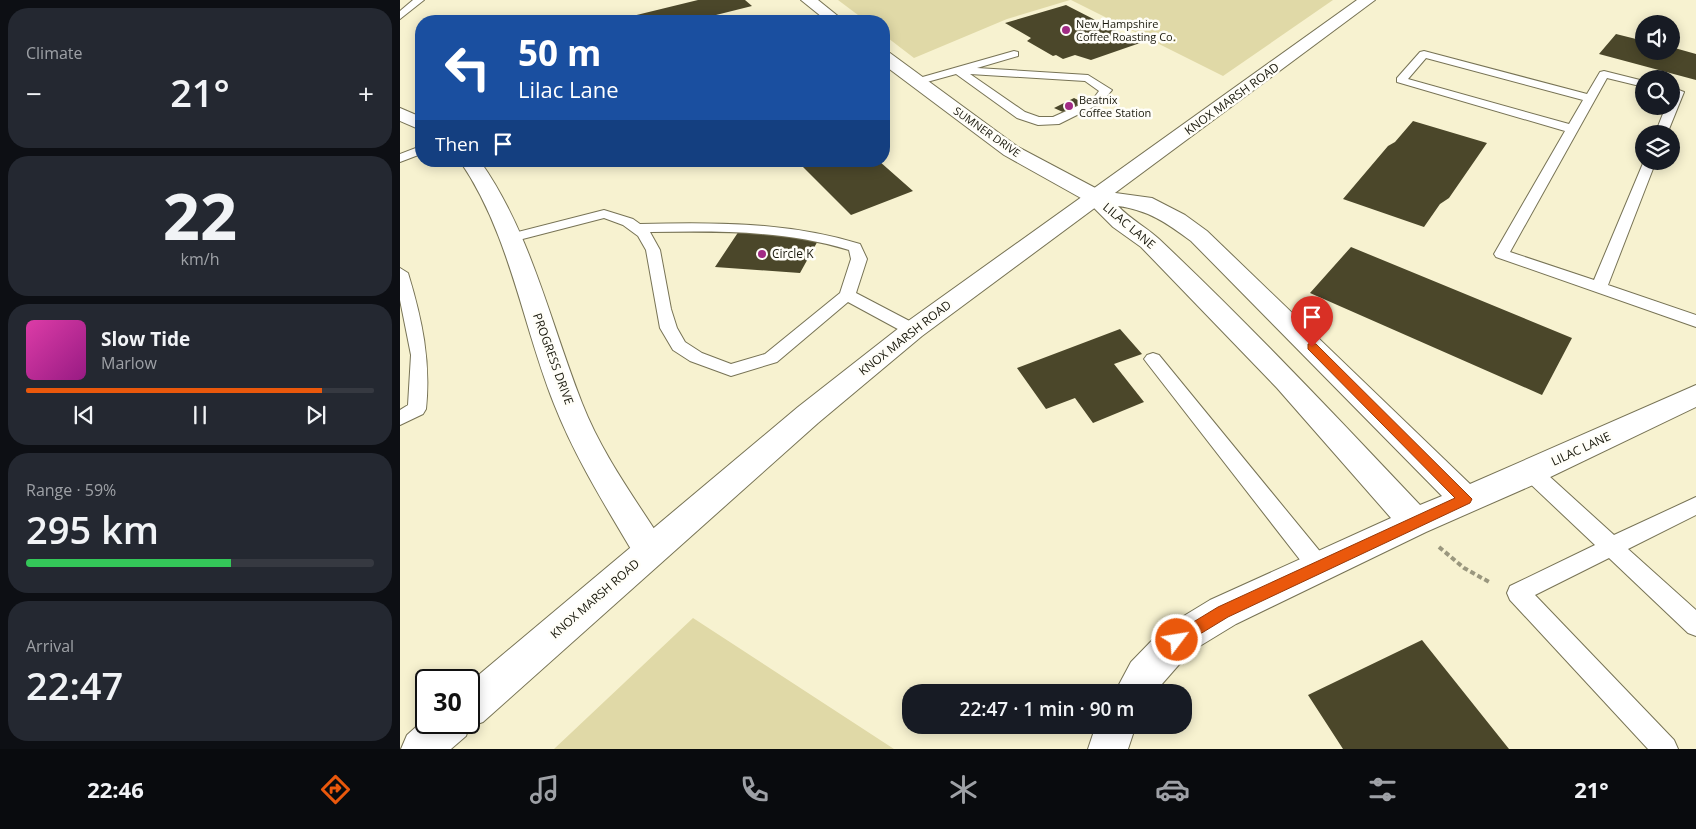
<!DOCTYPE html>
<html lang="en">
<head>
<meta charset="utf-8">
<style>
  :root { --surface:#171b24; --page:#242831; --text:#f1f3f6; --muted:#9ea1a6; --line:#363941; --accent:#ea580c }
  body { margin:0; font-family:"Open Sans",sans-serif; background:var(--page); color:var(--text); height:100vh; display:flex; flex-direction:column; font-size:19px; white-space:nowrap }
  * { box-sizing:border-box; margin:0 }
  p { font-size:16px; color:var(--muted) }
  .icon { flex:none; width:28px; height:28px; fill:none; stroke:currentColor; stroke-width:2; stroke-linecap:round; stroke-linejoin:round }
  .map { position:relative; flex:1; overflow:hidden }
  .details { display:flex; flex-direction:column; gap:8px; padding:8px; background:#0d0f14; width:400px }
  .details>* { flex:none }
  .hud { position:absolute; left:15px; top:15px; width:475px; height:152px; border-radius:20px; box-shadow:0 2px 12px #0003; background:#1a4fa0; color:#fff; overflow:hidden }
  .controls { position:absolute; left:1235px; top:15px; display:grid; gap:10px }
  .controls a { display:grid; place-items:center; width:45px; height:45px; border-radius:50%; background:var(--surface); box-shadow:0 2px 12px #0003; font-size:25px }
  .speed { position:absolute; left:15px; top:669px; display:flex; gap:10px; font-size:25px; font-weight:700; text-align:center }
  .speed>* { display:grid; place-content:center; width:65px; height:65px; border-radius:50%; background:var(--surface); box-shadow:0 2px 12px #0003; line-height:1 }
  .speed .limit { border:2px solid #111; border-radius:8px; background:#fff; color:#111 }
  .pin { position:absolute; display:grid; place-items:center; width:42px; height:42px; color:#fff; margin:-51px -21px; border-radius:50% 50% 50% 0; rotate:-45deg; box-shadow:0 0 5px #0007 }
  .pin .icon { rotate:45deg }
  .me { position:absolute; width:55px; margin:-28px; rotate:59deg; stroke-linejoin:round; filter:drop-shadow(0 0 4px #0008) }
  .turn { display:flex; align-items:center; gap:18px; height:105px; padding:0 20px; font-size:22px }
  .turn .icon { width:65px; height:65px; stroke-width:2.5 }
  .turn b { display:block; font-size:35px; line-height:42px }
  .then { display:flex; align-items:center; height:48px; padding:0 20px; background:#0003; gap:10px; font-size:19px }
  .big { font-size:38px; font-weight:600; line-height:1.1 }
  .details .card { flex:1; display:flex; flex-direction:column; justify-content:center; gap:8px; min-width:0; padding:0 18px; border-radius:20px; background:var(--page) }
  .details .dial { align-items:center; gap:0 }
  .dial b { font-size:65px; line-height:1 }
  .song { display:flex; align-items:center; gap:15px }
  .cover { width:60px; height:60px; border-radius:8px; background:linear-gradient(135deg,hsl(320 70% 55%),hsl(310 70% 35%)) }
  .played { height:5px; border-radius:2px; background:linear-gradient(90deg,var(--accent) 85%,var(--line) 85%) }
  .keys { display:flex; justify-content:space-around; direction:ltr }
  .heat { display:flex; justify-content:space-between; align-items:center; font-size:28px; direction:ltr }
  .charge { height:8px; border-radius:4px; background:linear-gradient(90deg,#34c759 59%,var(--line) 0) }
  .trip { position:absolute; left:502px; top:684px; width:290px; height:50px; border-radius:20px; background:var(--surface); box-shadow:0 2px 12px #0003; font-weight:600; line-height:50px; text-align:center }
  .dock { display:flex; height:80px; justify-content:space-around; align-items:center; background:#090b0e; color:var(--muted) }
  .dock .icon { width:35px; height:35px }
  .dock .active { color:var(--accent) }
  .dock b { font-size:22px; color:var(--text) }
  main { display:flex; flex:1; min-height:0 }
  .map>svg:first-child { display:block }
</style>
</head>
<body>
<main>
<section class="details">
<div class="card"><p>Climate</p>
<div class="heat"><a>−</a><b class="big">21°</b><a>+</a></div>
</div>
<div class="card dial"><b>22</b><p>km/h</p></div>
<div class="card">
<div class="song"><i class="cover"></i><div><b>Slow Tide</b><p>Marlow</p></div></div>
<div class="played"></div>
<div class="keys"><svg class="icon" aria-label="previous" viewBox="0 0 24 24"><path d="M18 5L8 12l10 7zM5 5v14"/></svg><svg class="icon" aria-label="pause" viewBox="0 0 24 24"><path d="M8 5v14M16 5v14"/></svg><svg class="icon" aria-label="next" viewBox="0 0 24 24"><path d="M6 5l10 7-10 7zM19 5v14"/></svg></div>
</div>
<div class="card"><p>Range · 59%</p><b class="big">295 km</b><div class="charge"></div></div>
<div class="card"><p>Arrival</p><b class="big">22:47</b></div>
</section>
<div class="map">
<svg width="1296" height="749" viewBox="0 0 1296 749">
  <rect width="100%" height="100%" fill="#f7f2d0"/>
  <!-- green -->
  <path fill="#e0d9a7" d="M438,0h232l-63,19 -93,39 -30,-23v-14h-18z
    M671,0h262l-110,76z
    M293,618l201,131h-340z"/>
  <!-- building -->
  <path fill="#4b472a" d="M298,0h47l7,6 -60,15h-80z
    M666,5l74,38 -49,17 -16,-5 -12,4 -7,-4 -3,1 -26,-15 4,-3 -26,-15z
    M1216,34l28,7v10h27v-4l25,7v26l-97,-26z
    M674,98l10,5 -19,10 -11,-5z
    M1013,121l74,22 -38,55 -9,6 -16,23 -81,-28 45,-53 7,-4z
    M397,161h82l34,30 -62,24z
    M339,231l81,6 -20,36 -85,-6z
    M951,247l221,91 -30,57 -232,-102z
    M720,329l22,25 -28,10 30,38 -51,21 -18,-25 -29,11 -29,-41z
    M1022,640l87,109h-166l-35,-54z"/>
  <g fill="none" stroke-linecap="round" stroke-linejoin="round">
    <!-- service casing -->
    <g stroke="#777355" stroke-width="2">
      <path id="service" d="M13,0h11l-24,19v-8z
        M614,51l4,1v4l-41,12 111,7 24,15 -11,13 -42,21 -21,1 -21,-7 -61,-44 -40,11 -6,-3 2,-2zM570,74l115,7 14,10 -6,8 -40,18h-14l-14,-5z
        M1024,51l163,43 13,-22 4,-1 40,10v6l-37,-9 -97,174 84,28 50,-119h12l-48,124 88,30v12l-200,-70 -2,-3 71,-123 -168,-49v-4l23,-26zM1026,58l157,42 -14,24 -161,-45z
        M1271,87l13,5 -17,42h-12l11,-28h5z
        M21,146v8l-21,8v-8z
        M204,210l29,9 7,5c75,-2 147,-2 220,20l7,15 -11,34 63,33 2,4 -2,4h-12l-59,-32 -71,60 -46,14 -41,-15 -17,-11 -13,-22 -14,-78 -8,-14 -15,-11 -19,-7 -93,24 -7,-4 2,-3zM250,232c67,-1 133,-2 199,18l2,9 -11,34 -75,61 -34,10 -29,-11 -17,-11 -8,-14 -6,-19 -11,-59z
        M0,268l8,5c14,46 23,88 18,136l-3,5 -23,11v-15l8,-5 3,-50 -11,-55z
        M753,353l6,2 168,205 3,7 -3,7 -8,3 -8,-3 -164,-211 -3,-4 3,-4z
        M1131,464l7,2 76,69 82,-38v18l-68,34 68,61v26l-8,-3 -79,-75 -74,37 139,145 4,9h-30l-138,-149 -3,-7 3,-7 85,-41 -71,-67 -3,-6 3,-6z"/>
    </g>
    <!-- minor casing -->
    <g stroke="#777355" stroke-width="2">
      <path id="minor" d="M401,0h17l26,21h-17z
        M484,52l6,1 128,94 83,44 51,7 33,17 22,16 263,253 226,-99v22l-154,74 -116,51 -190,92 -46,28 -35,40h-40l16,-30 33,-34 46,-28 181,-82 -114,-130 -136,-141 -28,-20 -25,-25 -84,-47 -120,-90zM718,206c30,4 49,17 73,35l251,255 -22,9c-85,-90 -170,-180 -261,-266 -13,-12 -29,-20 -41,-33z
        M0,108l21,9v13l-21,-9z
        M60,161h20c51,72 70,161 102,242 19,49 51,93 80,138l5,10 -5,10 -12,5 -12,-5c-30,-51 -62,-101 -84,-157 -32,-80 -44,-170 -94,-243z
        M696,725h40l-8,24h-40z"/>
    </g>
    <!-- secondary casing -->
    <g stroke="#777355" stroke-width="2">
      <path id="secondary" d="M957,0h18l-453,336 -104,87 -335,299 -14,5 -3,9 -15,13h-50l6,-14 19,-17v4h43v-39l329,-276 106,-83z"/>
    </g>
    <!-- path -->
    <path stroke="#9a977e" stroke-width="4" stroke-dasharray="5 3" stroke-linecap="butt" d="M1039,547l25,21 27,15"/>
    <!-- service -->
    <use href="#service" fill="#fff" fill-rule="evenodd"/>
    <!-- minor -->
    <use href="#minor" fill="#fff" fill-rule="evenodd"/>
    <!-- secondary -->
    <use href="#secondary" fill="#fff" fill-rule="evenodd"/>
  </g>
  <!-- route -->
  <path fill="#ea580c" stroke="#983908" d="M912,343l4,1 156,155 -2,4 -242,114 -46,28 -5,2 -5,-2 -3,-5 3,-5 46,-28 237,-109 -147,-149v-5z"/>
  <!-- markers -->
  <g fill="#a12b85" stroke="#fffef8" stroke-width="2">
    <circle cx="666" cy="30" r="5"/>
    <circle cx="669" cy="106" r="5"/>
    <circle cx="362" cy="254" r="5"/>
  </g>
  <g text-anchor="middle" stroke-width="5" stroke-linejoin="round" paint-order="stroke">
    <!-- far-poi labels -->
    <g font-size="11" fill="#19180c" stroke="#fffef8" text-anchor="start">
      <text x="676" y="28">New Hampshire<tspan x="676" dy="13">Coffee Roasting Co.</tspan></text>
      <text x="679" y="104">Beatnix<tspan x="679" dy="13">Coffee Station</tspan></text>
    </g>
    <!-- far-street labels -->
    <g font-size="11" fill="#19180c" stroke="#fffef8">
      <text transform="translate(587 132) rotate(35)" y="4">SUMNER DRIVE</text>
    </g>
    <!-- street labels -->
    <g font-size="12" fill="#19180c" stroke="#fffef8">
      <text transform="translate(832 99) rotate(-36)" y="4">KNOX MARSH ROAD</text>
      <text transform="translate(729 226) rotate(40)" y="4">LILAC LANE</text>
      <text transform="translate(505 338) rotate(-38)" y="4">KNOX MARSH ROAD</text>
      <text transform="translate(153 359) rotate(70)" y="4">PROGRESS DRIVE</text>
      <text transform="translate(1181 449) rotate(-25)" y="4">LILAC LANE</text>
      <text transform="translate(195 599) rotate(-41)" y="4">KNOX MARSH ROAD</text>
    </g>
    <!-- poi labels -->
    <g font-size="12" fill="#19180c" stroke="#fffef8" text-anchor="start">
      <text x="372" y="258">Circle K</text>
    </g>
  </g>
</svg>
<div class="controls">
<a><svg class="icon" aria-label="sound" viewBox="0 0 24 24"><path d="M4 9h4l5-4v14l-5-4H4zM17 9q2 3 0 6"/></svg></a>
<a><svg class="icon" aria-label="search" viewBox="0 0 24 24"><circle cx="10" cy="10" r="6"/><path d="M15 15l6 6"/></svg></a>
<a><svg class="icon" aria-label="layers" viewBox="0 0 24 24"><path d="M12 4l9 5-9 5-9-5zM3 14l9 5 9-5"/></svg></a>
</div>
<div class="speed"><div class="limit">30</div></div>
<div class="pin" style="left:912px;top:347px;background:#d93025"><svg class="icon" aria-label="arrive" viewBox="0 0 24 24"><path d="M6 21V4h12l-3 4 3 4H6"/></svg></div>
<svg class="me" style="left:777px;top:640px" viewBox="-20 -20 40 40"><circle r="17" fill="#ea580c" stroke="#fff" stroke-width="3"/><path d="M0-11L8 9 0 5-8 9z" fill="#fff"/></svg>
<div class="trip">22:47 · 1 min · 90 m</div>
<div class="hud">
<div class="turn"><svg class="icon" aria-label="left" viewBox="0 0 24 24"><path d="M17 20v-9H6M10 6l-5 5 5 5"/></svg><div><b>50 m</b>Lilac Lane</div></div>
<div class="then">Then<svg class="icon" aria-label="arrive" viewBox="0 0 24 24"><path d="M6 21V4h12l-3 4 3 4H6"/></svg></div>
</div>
</div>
</main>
<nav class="dock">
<b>22:46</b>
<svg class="icon active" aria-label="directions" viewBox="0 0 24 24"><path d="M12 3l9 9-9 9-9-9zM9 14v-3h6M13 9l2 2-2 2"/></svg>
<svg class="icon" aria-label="music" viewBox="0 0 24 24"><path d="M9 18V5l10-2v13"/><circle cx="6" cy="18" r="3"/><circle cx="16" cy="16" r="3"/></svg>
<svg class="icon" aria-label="phone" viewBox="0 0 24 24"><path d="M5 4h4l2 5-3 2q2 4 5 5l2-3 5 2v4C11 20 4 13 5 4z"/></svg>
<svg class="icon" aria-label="climate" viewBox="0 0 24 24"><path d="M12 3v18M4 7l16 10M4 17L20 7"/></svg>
<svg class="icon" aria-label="car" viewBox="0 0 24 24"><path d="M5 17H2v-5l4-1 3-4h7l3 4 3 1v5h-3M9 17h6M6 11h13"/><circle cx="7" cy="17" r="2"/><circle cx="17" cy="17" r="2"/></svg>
<svg class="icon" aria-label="filters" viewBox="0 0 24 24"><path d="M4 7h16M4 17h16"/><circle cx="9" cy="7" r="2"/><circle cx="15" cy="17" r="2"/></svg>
<b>21°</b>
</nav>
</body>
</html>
